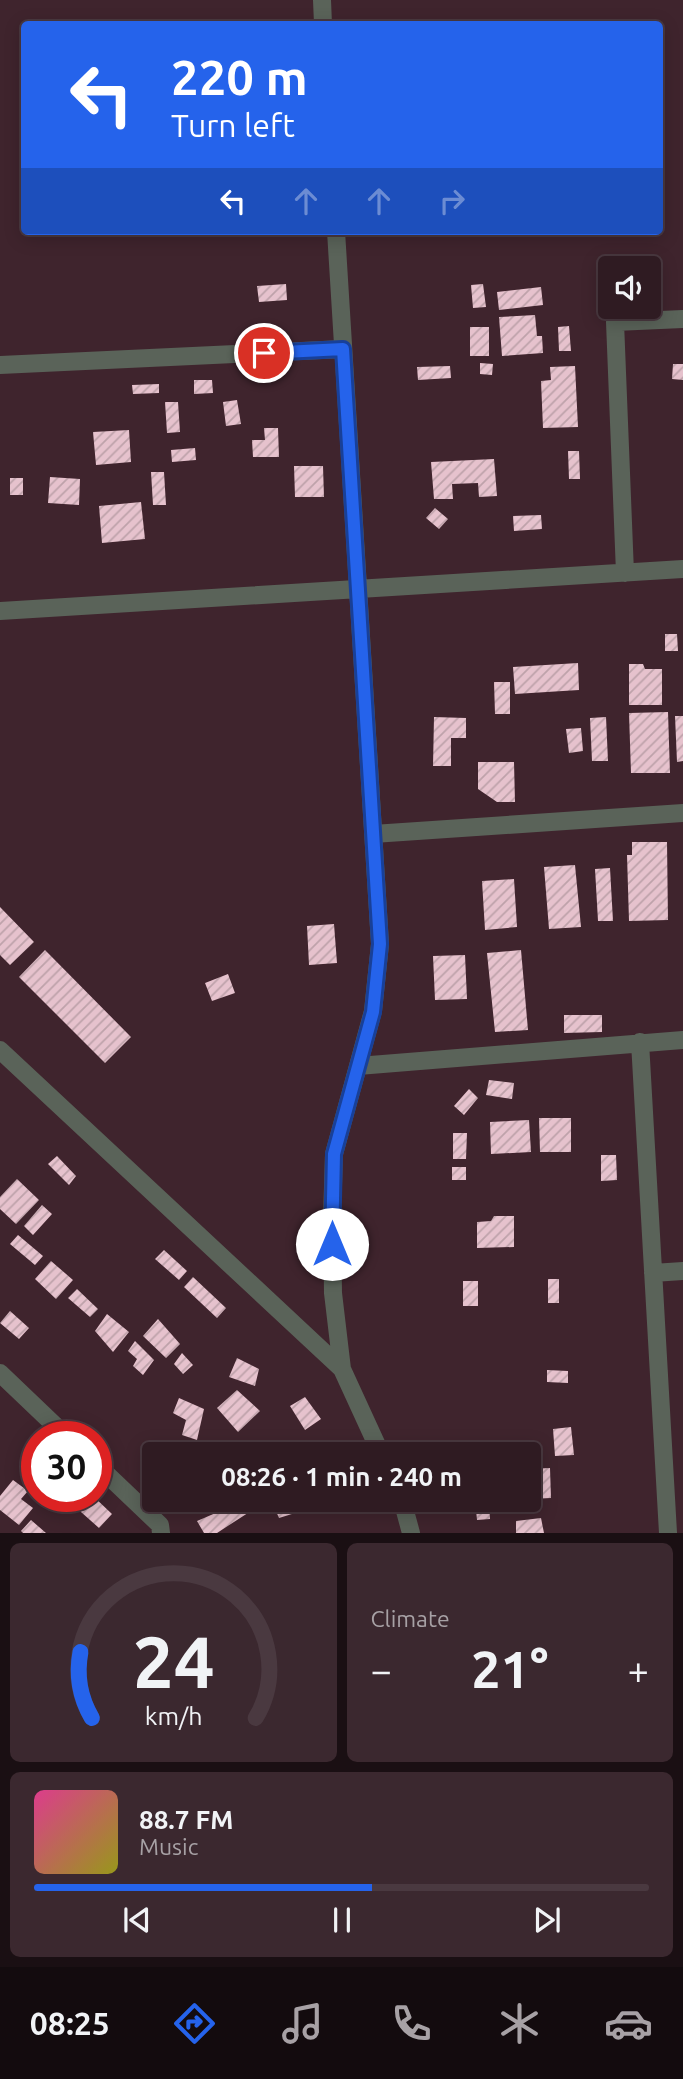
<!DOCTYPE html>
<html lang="en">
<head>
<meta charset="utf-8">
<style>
  :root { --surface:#2f1b22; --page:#3b282f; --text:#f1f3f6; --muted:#a7a1a5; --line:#4a3940; --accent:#2563eb }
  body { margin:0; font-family:Ubuntu,sans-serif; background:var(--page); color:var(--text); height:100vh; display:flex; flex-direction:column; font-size:26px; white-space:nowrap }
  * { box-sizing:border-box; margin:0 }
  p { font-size:23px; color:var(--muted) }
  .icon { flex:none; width:38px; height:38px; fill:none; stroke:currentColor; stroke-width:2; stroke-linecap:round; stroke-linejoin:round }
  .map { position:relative; height:1533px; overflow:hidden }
  .panel { display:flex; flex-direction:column; gap:10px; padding:10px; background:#1a0f13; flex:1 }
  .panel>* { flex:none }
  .banner { position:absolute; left:21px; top:21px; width:642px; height:214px; border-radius:7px; box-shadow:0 4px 18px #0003,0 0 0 2px var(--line); background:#2563eb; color:#fff; overflow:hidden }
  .fabs { position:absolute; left:598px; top:256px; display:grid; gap:14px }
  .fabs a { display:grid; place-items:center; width:63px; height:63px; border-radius:7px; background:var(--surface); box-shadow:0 4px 18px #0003,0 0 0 2px var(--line); font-size:35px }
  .speed { position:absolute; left:21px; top:1421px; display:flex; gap:14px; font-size:35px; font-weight:700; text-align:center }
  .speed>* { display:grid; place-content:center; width:91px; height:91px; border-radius:50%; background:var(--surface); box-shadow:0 4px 18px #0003,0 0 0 2px var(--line); line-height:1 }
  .speed .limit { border:10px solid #d22; background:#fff; color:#111 }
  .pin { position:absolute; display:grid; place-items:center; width:60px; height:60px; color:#fff; margin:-30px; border:4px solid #fff; border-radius:50%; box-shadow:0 2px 7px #0007 }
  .me { position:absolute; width:77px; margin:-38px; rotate:0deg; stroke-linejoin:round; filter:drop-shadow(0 0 5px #0008) }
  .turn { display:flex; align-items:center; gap:24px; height:147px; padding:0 35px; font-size:32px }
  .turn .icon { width:91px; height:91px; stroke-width:2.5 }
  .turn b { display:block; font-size:49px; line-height:60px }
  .lanes { display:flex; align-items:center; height:66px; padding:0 35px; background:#0003; justify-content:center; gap:35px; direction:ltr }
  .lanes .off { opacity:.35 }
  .big { font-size:52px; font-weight:700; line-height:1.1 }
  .panel .card { flex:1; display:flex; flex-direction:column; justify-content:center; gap:10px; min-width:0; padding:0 24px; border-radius:10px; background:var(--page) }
  .panel .dial { align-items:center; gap:0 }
  .dial svg { height:182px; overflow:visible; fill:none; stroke:var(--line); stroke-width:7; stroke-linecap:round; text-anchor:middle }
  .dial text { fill:var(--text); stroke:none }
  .song { display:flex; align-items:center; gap:21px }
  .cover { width:84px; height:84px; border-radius:10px; background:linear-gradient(135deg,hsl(330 70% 55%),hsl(60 70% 35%)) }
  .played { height:7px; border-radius:4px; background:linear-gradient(90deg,var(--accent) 55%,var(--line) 55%) }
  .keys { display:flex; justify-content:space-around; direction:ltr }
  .heat { display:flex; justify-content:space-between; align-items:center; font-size:38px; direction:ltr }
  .panel .tiles { flex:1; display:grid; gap:10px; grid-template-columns:1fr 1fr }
  .card:last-child { grid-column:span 2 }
  .trip { position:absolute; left:142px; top:1442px; width:399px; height:70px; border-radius:7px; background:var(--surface); box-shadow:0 4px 18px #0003,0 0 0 2px var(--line); font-weight:700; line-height:70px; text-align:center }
  .dock { display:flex; height:112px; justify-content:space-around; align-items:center; background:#130b0e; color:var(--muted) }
  .dock .icon { width:49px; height:49px }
  .dock .selected { color:var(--accent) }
  .dock b { font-size:32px; color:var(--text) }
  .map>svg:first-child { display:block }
</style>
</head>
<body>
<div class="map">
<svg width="683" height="1533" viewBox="0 0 683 1533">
  <defs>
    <pattern id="building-hatch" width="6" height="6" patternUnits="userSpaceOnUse" patternTransform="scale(1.75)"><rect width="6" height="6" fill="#e6c2cd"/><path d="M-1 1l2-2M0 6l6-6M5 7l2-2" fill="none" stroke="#bea2aa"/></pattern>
  </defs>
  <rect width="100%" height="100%" fill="#3f242d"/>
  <!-- building -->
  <path fill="url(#building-hatch)" d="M286,284l1,16 -28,2 -2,-16z
    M483,284l3,23 -13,1 -2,-23z
    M541,287l2,18 -44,5 -2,-18z
    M535,315l2,21h5l1,17 -41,3 -3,-39z
    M569,326l2,25h-12l-1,-24z
    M470,327h19v29h-19z
    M480,363l13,1 -1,11 -12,-1z
    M673,364h10v16l-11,-1z
    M450,366l1,12 -33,2 -1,-13z
    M575,366l3,61 -35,1 -2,-47 10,-1 -1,-13z
    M194,380h18l1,13 -19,1z
    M159,384v9l-26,1 -1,-9z
    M237,400l4,24 -15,2 -3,-24z
    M165,402h13l2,30 -13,1z
    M264,428h14l1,29h-26l-1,-17h13z
    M129,430l2,32 -35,3 -3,-33z
    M195,448l1,12 -24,2 -1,-12z
    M568,451h11l1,28h-11z
    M494,459l3,37 -18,1 -1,-14 -26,1 1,15h-19l-3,-37z
    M294,466h29l1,31h-29z
    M151,472h13l2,33h-13z
    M50,477l30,2 -1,26 -31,-2z
    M10,478h13v17h-13z
    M141,502l4,37 -43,4 -3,-37z
    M435,508l13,11 -9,10 -13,-11z
    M541,515l1,14 -28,2 -1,-15z
    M665,634h12l1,17h-13z
    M578,663l1,27 -64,4 -2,-27z
    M629,664h14l2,5h17v36h-33z
    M494,682h16v32h-15z
    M668,712l2,61h-39l-2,-60z
    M675,716h8v45l-6,1z
    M434,717l32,1v20h-15v28h-18z
    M606,717l2,44h-16l-2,-43z
    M581,728l2,23 -14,2 -3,-24z
    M478,762h36l1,40h-18l-19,-13z
    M632,842h35l1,78 -39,1 -2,-66h5z
    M575,865l6,62 -32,2 -5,-62z
    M610,868l3,53h-15l-3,-52z
    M514,879l3,48 -32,3 -3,-49z
    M0,907l34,35 -24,23 -10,-10z
    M334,924l3,39 -28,2 -2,-39z
    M45,950l86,87 -26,26 -86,-86z
    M521,950l7,80 -33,2 -8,-79z
    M465,955l2,44 -32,1 -2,-44z
    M228,974l7,19 -23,8 -7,-18z
    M564,1015h38v17l-38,1z
    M489,1080l25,3 -2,16 -26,-4z
    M469,1089l9,9 -14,17 -10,-9z
    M539,1118h32v34h-31z
    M529,1120l2,32 -40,2 -1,-32z
    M453,1133h14l-1,26h-13z
    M601,1155h15l1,25 -16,1z
    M57,1156l19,20 -7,9 -21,-21z
    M452,1167h14v13h-14z
    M17,1179l22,21 -23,24 -16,-15v-12z
    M42,1205l10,9 -19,21 -9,-9z
    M494,1216h20v31l-37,1v-26l14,-1z
    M18,1235l25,21 -8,9 -25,-21z
    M164,1250l23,21 -8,9 -24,-21z
    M51,1261l22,19 -17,19 -21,-20z
    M193,1277l33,31 -9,10 -33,-31z
    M548,1279h11v24h-11z
    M463,1281h15v25h-15z
    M77,1289l21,20 -8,8 -22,-19z
    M10,1311l19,17 -10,11 -19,-16z
    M107,1314l22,18 -16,20 -18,-21z
    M158,1319l22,25 -14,14 -23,-22z
    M135,1341l19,19 -11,15 -10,-9 4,-7 -9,-8z
    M182,1353l11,12 -10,9 -9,-10z
    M237,1358l22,11 -4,17 -26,-9z
    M547,1370l21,1v12l-21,-1z
    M237,1390l23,21 -22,21 -21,-24z
    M305,1397l16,22 -16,11 -15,-24z
    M179,1398l25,11 -7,31 -15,-5 4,-15 -13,-7z
    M571,1427l3,28 -19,1 -2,-27z
    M550,1468l1,30 -21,1 -2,-30z
    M13,1480l15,11 -7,8 12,9 -14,17 -19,-15v-14z
    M79,1496h14l19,18 -13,14 -27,-24z
    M246,1500h6l5,7 -40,26h-13l-7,-12z
    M271,1500h17l4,14 -13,4z
    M475,1500h14l1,19 -13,1z
    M541,1518l3,15h-28v-12z
    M31,1520l15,13h-23l-2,-2z"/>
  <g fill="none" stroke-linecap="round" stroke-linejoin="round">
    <!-- minor -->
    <path stroke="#5a6359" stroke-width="18" d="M322,0l1,24
      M336,231l44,713 -7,67 -39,143 -2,65 1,74 9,76 39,85
      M0,365l343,-16
      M625,573l-10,-251 68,-3
      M0,611l683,-42
      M373,834l310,-21
      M640,1042l28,491
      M0,1050l342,319
      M358,1066l325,-26
      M653,1273l30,-2
      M0,1373l67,64
      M96,1464l64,61 1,8
      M402,1500l9,33"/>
  </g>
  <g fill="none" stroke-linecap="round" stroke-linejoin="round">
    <!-- route casing -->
    <g stroke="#184099" stroke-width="18">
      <path id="route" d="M264,353l79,-4 37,595 -7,68 -39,142 -2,90"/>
    </g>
    <!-- route -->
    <use href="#route" stroke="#2563eb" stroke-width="12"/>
  </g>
</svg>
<div class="fabs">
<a><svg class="icon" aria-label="sound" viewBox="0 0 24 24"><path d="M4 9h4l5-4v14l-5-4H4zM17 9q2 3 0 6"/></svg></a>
</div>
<div class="speed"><div class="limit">30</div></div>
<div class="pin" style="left:264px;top:353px;background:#d93025"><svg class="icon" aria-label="arrive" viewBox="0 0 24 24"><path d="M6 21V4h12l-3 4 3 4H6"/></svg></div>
<svg class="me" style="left:332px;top:1244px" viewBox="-20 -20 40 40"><circle r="19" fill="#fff"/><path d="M0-13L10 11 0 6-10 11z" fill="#2563eb"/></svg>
<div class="trip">08:26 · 1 min · 240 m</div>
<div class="banner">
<div class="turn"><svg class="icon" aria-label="left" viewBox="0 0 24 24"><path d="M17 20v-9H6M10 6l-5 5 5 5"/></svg><div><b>220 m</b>Turn left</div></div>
<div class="lanes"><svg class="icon" aria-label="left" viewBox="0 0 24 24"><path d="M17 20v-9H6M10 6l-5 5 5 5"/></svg><svg class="icon off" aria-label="ahead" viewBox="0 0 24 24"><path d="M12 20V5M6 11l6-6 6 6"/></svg><svg class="icon off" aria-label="ahead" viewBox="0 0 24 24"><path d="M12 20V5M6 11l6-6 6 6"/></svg><svg class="icon off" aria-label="right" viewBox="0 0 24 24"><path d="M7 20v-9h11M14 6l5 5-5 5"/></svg></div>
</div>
</div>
<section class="panel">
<div class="tiles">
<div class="card dial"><svg viewBox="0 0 100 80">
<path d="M14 69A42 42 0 1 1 86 69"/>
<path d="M14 69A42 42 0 0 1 9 40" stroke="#2563eb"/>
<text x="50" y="56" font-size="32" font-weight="700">24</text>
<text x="50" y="72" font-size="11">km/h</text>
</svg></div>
<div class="card"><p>Climate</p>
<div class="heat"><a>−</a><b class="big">21°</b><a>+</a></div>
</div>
<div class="card">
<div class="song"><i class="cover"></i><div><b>88.7 FM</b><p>Music</p></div></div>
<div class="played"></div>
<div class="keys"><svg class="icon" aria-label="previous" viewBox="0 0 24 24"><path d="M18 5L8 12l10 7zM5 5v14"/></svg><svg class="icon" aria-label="pause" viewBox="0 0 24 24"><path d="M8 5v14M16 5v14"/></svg><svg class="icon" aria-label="next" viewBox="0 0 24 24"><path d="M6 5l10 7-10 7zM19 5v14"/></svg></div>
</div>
</div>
</section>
<nav class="dock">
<b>08:25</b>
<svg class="icon selected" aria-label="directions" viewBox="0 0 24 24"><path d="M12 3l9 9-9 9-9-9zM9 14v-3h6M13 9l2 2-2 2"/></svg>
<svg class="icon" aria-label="music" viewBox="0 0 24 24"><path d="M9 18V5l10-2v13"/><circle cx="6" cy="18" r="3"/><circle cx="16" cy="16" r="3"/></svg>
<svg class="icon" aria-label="phone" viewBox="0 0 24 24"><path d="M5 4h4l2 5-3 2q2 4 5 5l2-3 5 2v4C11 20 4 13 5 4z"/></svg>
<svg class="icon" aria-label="climate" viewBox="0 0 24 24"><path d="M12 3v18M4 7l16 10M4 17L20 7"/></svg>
<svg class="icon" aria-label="car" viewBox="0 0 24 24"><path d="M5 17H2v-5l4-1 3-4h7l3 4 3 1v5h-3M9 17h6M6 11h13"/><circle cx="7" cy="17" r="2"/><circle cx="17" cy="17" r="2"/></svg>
</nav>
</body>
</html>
